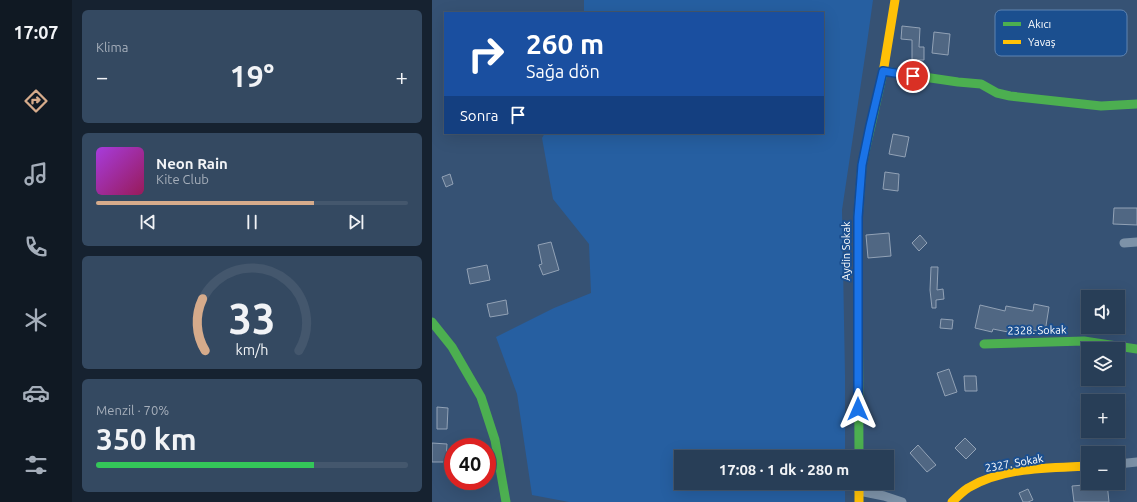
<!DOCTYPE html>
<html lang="tr">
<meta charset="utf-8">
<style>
:root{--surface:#283e57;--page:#344961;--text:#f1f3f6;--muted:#a5aeba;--line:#44576d;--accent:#d6ab8b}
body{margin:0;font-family:Ubuntu,sans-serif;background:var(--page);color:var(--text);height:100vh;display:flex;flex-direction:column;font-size:15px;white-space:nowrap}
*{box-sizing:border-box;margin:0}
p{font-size:13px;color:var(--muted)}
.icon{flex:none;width:22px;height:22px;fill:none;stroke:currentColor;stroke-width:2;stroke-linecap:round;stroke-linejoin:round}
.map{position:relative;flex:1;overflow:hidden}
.panel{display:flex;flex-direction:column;gap:10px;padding:10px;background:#162230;width:360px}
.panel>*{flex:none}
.banner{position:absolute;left:12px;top:12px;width:380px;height:122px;border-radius:0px;box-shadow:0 4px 16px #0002,0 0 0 1px var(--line);background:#1a4fa0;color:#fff;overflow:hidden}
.controls{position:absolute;left:649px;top:290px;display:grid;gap:8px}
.controls a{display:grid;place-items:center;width:44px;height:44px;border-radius:0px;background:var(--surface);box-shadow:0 4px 16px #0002,0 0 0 1px var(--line);font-size:20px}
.speed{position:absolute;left:12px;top:438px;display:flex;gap:8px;font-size:20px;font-weight:700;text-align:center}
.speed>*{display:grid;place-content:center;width:52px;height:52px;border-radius:50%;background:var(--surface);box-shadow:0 4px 16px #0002,0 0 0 1px var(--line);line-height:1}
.speed .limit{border:6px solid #d22;background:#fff;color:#111}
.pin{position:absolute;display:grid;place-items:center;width:34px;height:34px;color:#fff;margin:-17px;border:2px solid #fff;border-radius:50%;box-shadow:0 1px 4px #0007}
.me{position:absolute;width:44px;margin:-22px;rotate:0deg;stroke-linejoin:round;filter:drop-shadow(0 0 3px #0008)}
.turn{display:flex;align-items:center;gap:14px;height:84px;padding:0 16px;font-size:18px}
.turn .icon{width:52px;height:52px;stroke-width:2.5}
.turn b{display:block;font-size:28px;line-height:34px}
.then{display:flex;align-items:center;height:38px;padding:0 16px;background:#0003;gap:8px;font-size:15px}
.big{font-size:30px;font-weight:700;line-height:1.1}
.panel .card{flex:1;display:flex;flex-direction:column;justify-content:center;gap:6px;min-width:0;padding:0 14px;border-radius:6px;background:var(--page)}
.panel .dial{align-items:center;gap:0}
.dial svg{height:104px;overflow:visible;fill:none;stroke:var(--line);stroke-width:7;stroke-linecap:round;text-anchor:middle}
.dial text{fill:var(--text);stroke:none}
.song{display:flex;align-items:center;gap:12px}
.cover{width:48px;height:48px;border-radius:6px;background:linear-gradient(135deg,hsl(280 70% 55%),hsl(330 70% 35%))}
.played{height:4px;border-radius:2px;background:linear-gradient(90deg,var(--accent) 70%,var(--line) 70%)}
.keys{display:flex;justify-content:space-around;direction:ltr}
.heat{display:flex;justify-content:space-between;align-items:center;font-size:22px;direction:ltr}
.charge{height:6px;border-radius:3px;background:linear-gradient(90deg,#34c759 70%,var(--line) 0)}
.trip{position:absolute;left:242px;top:450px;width:220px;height:40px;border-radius:0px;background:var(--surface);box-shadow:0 4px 16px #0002,0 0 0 1px var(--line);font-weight:700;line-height:40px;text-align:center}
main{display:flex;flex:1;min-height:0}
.menu{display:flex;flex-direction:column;width:72px;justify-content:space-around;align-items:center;background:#101923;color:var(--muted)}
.menu .icon{width:28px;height:28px}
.menu .selected{color:var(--accent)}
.menu b{font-size:18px;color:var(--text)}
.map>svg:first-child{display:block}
.green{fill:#265fa1}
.building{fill:#506783;stroke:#92a2b6}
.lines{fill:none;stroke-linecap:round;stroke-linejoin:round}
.street{stroke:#7d92a8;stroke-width:9}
.fast{stroke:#4caf50;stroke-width:9}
.slow{stroke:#ffc107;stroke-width:9}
.route-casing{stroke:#114b97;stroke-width:10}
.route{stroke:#1a73e8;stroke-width:7}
.labels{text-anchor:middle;stroke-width:4;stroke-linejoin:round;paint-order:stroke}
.street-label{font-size:11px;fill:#fff;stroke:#1b4f8f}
.key{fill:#1b4f8f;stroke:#5f84b1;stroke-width:1}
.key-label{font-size:11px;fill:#fff}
</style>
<main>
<nav class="menu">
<b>17:07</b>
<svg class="icon selected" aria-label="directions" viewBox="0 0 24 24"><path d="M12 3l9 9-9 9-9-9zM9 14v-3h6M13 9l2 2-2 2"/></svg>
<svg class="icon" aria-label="music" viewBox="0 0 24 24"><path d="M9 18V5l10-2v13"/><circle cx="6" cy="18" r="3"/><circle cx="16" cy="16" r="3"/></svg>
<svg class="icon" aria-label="phone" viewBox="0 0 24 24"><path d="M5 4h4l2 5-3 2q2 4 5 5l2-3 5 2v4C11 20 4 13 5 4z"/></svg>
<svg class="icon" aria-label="climate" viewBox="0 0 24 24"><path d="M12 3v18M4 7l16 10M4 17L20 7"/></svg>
<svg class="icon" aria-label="car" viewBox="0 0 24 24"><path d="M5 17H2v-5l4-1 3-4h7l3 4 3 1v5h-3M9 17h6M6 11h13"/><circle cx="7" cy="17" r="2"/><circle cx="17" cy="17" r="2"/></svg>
<svg class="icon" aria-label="filters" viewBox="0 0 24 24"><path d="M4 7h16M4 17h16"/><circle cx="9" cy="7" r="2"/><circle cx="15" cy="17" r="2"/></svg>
</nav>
<section class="panel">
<div class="card"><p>Klima</p>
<div class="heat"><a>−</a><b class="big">19°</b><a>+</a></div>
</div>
<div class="card">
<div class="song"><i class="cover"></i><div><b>Neon Rain</b><p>Kite Club</p></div></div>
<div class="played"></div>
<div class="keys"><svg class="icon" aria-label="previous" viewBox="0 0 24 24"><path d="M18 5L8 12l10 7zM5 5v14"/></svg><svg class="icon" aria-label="pause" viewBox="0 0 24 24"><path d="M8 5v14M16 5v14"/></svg><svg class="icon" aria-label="next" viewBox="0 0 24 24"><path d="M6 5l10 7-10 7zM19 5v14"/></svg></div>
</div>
<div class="card dial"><svg viewBox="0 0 100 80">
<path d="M14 69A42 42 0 1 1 86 69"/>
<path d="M14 69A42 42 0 0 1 12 29" stroke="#d6ab8b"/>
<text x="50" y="56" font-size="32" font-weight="700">33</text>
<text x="50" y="72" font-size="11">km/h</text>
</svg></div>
<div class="card"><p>Menzil · 70%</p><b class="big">350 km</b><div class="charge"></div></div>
</section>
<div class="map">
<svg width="705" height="502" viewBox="0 0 705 502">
<rect width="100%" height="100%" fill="#365274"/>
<!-- green -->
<path class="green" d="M152 0H441L435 43 410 210 413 375V457H249V483H413V502H137L100 495 85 394 64 337 122 308 159 293 157 244 121 199 110 138 113 133H391V13H152Z"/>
<!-- building -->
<g class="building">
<path d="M470 26 488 28 487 47H492V60H486L485 66H480V40L469 39Z"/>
<path d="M502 32 518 34 516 55 500 53Z"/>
<path d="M461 134 477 137 473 157 457 154Z"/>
<path d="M453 172 467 174 466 191 451 189Z"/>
<path d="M18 174 21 184 14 187 10 177Z"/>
<path d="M682 208H705V225L681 224Z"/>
<path d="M457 233 459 256 436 258 434 235Z"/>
<path d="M488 235 495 243 487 251 480 243Z"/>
<path d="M119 242 127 270 111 275 107 265 110 264 106 245Z"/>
<path d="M55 265 58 280 38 284 35 269Z"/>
<path d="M499 267H506L505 290 511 289 512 299 504 300V308H500L498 290Z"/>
<path d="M74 300 76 314 58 317 55 304Z"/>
<path d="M602 304 617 307 613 332 587 328 586 334 561 329 560 332 543 328 548 305 573 311 574 306 601 311Z"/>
<path d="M509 319 521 320 520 329 508 328Z"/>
<path d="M517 369 525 392 513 396 505 373Z"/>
<path d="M532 376H544L545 391H533Z"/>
<path d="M5 407 16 408 15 429H5Z"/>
<path d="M533 438 544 449 534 459 523 448Z"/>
<path d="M0 443 15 444 14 462H0Z"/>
<path d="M486 445 504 465 495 472 478 453Z"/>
<path d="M675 483 677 502H642L640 486Z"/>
<path d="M596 489 601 500 596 502H591L587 493Z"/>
</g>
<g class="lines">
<!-- street -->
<g class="street">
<path d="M692 243 705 242"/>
<path d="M686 464 705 462"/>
<path d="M427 491 452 496 470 502"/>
</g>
<!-- fast -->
<g class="fast">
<path d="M451 71 526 82 549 84 565 93 578 96 669 106 705 104"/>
<path d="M0 322 20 347 49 397 63 440 74 502"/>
<path d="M552 344 652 341 705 349"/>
<path d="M427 457 426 217 430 165 451 73"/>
</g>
<!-- slow -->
<g class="slow">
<path d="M451 73 463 0"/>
<path d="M427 483V502"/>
<path d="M520 502C525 497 530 492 536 488 571 467 616 468 656 466"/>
</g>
</g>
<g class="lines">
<!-- route casing -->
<g class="route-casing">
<path id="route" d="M426 409V217L430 165 438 126 451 71 481 76"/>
</g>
<!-- route -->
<use href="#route" class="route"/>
</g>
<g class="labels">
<!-- street labels -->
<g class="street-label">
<text transform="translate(414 251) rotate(-90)" y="4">Aydin Sokak</text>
<text transform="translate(605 330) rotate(-1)" y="4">2328. Sokak</text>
<text transform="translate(582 463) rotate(-10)" y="4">2327. Sokak</text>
</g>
</g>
<!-- legend -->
<rect x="563" y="10" width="132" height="46" rx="6" class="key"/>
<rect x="571" y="22" width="18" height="4" fill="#4caf50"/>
<rect x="571" y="40" width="18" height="4" fill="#ffc107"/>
<g class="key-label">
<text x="596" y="28">Akıcı</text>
<text x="596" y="46">Yavaş</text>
</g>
</svg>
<div class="controls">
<a><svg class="icon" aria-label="sound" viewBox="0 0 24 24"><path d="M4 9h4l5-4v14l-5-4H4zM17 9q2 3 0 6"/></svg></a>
<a><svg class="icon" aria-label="layers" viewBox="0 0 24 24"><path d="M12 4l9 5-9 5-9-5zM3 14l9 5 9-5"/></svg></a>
<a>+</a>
<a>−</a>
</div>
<div class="speed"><div class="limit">40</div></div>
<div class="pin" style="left:481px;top:76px;background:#d93025"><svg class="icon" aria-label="arrive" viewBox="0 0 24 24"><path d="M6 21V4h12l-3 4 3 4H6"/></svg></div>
<svg class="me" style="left:426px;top:409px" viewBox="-20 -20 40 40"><path d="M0-17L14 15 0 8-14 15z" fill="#1a73e8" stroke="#fff" stroke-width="4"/></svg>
<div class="trip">17:08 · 1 dk · 280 m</div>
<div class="banner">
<div class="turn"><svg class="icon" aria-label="right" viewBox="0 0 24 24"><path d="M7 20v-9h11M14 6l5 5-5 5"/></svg><div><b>260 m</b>Sağa dön</div></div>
<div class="then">Sonra<svg class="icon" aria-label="arrive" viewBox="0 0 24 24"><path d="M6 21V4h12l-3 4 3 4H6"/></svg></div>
</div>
</div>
</main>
